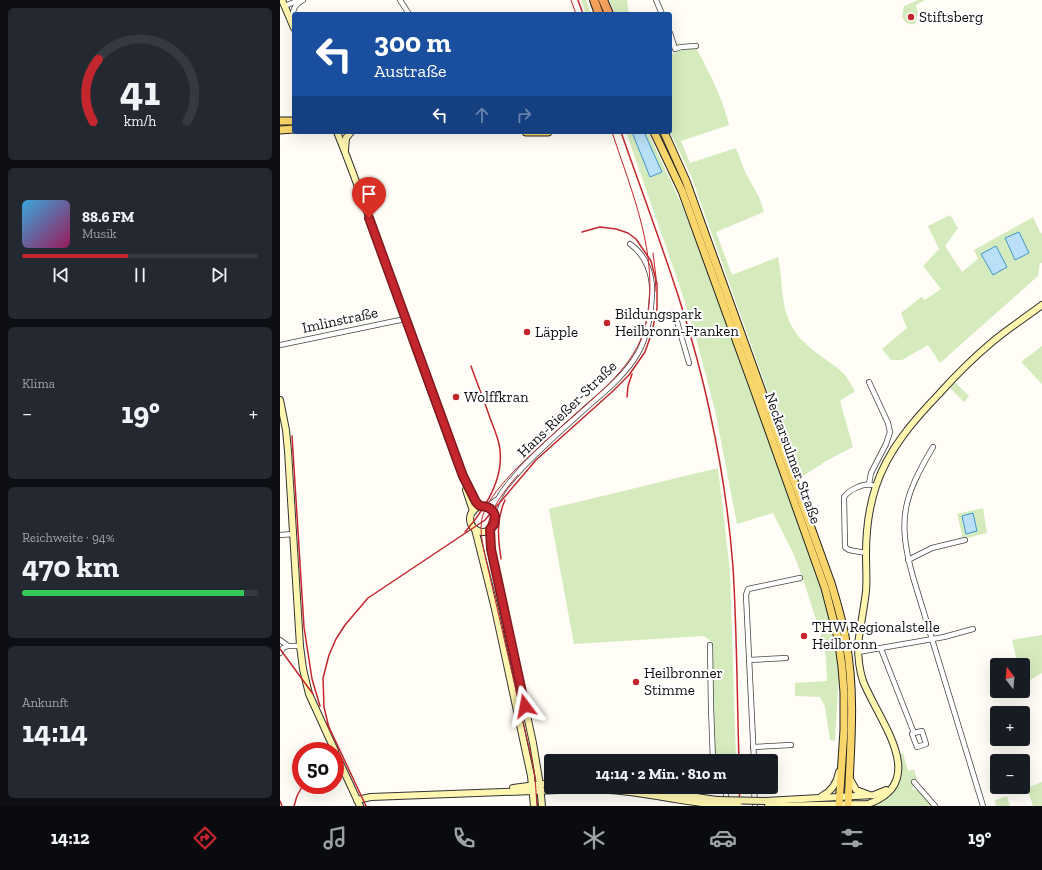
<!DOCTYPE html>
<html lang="de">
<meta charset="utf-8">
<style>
:root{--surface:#171b24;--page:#242831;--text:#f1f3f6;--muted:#9ea1a6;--line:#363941;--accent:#c4262e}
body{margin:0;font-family:"Zilla Slab",serif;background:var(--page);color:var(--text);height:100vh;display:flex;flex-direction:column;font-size:15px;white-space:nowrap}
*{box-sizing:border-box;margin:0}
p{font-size:13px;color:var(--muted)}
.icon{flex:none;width:22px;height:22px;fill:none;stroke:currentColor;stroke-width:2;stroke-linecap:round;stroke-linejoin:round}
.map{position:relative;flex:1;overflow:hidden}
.side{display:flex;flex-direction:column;gap:8px;padding:8px;background:#0d0f14;width:280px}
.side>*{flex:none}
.top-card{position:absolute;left:12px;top:12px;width:380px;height:122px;border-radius:4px;box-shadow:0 4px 16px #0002;background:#1a4fa0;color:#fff;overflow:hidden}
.needle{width:26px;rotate:344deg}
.fabs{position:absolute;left:710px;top:658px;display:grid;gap:8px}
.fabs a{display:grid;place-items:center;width:40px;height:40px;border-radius:4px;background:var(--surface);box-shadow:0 4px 16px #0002;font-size:20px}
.speed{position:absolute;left:12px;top:742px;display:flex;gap:8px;font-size:20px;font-weight:700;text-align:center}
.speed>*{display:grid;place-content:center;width:52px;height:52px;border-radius:50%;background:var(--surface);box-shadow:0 4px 16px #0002;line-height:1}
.speed .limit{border:6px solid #d22;background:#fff;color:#111}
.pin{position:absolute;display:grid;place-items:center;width:34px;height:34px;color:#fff;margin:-41px -17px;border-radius:50% 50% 50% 0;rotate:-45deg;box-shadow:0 0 4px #0007}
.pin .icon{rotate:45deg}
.me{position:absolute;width:44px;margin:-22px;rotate:347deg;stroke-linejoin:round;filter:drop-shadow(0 0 3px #0008)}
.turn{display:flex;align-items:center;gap:14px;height:84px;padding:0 16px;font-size:18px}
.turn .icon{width:52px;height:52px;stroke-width:2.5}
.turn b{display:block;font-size:28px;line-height:34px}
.lanes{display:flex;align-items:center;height:38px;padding:0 16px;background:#0003;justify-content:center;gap:20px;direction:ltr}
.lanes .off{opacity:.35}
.big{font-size:30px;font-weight:700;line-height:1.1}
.side .tile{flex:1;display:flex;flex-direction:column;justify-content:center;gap:6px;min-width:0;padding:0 14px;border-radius:6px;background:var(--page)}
.side .dial{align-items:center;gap:0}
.dial svg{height:104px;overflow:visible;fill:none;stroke:var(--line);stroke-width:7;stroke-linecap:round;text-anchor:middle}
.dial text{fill:var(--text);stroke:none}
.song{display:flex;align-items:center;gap:12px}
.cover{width:48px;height:48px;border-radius:6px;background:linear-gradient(135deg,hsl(200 70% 55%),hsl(330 70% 35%))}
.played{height:4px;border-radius:2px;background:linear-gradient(90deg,var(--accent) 45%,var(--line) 45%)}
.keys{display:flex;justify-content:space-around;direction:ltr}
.heat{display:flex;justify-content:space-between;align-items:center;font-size:22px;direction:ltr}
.charge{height:6px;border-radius:3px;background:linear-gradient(90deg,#34c759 94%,var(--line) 0)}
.trip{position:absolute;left:264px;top:754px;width:234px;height:40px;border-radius:4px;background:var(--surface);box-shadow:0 4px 16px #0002;font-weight:700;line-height:40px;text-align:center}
.tabs{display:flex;height:64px;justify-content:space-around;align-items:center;background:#090b0e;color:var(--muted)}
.tabs .icon{width:28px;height:28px}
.tabs .current{color:var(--accent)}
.tabs b{font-size:18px;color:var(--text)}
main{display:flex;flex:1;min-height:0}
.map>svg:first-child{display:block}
.green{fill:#d5ebbd}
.water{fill:#b9e0f7;stroke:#3f96cf}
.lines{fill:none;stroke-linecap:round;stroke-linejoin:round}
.street-casing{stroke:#444;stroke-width:6}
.secondary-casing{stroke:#333;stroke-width:8}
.primary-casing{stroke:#222;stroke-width:9}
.highway-casing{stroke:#222;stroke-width:10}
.street{stroke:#fff;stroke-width:4.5}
.secondary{stroke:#fff6b0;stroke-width:6}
.primary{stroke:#f9d66b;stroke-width:7}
.highway{stroke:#f5a25d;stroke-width:8}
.tram{stroke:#c4262e;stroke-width:1}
.rail{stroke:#c4262e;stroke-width:1.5}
.secondary-bridge-casing{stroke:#333;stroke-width:8;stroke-linecap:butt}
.secondary-bridge{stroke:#fff6b0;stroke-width:6}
.route-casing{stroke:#7f191e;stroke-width:10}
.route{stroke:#c4262e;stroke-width:7}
.poi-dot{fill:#c4262e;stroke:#fff;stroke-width:1.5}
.labels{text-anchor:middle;stroke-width:4;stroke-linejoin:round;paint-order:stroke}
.poi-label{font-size:15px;fill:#111;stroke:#fff;text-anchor:start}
.street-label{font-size:15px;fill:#111;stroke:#fff}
</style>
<main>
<section class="side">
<div class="tile dial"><svg viewBox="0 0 100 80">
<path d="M14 69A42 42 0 1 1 86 69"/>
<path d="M14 69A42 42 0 0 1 18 21" stroke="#c4262e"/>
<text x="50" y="56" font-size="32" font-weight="700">41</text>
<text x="50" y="72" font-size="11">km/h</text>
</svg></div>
<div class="tile">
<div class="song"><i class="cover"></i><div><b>88.6 FM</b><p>Musik</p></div></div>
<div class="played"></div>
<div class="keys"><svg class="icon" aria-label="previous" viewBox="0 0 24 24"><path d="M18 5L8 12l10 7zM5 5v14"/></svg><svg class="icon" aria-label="pause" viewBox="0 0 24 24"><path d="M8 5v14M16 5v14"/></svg><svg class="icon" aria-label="next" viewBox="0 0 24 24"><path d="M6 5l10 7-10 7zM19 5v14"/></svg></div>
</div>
<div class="tile"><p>Klima</p>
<div class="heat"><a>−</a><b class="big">19°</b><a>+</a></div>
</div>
<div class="tile"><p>Reichweite · 94%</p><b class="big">470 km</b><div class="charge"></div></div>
<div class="tile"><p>Ankunft</p><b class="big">14:14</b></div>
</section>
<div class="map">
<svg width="762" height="806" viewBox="0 0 762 806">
<rect width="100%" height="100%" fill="#fffdf5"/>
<!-- green -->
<g class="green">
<path d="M301 0H306L311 14H306Z"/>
<path d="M329 0H347L349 14H335Z"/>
<path d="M638 0H645L636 5 638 14C636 18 637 21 634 24 628 25 624 22 622 16L624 6Z"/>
<path d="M397 43 407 45 414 44C428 70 442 96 449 125L401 141 410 163 456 148 466 174 479 197 484 212 436 232 452 275 498 257C503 279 500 302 510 323 520 346 546 357 563 373 568 378 571 385 575 391L560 401 573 447 546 461 522 477 515 455 508 436 505 437 503 435 412 178 390 132V55L396 52 394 45Z"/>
<path d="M346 132H368L403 208 442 311 544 596 550 616 559 674 555 741 550 740 545 707 540 697 515 696V683L547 681 546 658 541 635 524 582 514 555 493 513 457 524 435 410 416 338 399 284Z"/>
<path d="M415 195 550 571 560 602Z"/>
<path d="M670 215 678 228 665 246 682 272 698 259 694 250 753 217 761 234 762 232V263H760L758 276 660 363 648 345 622 360H611L602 349 627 328 621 313 641 297 645 300 661 289 643 266 659 249 648 226Z"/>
<path d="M762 346V384L741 362Z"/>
<path d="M675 382 689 396 684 402 669 387Z"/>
<path d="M438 468 450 571 456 761H435L431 649 433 643 424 636 294 644 269 509Z"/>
<path d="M703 508 707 533 683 539 677 514Z"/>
<path d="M762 635V673L743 684V665H738L732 640Z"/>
<path d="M623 753 628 771 634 769 637 779 632 789 639 791 652 806H589C614 798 623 779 619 754Z"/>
<path d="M762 782V806H753L747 788Z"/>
<path d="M727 796 730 806H716L715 800Z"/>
</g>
<!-- water -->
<g class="water">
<path d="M352 132H364L382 172 370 177Z"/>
<path d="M739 232 749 253 735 260 725 238Z"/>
<path d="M716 246 727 267 713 275 701 254Z"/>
<path d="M693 513 697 531 686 534 682 516Z"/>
</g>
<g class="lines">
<!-- street casing -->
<g class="street-casing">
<g id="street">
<path d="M120 0 129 14"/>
<path d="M376 0 382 14"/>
<path d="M5 6 19 0"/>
<path d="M14 22C11 11 14 5 23 0"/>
<path d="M390 33 395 49 401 47 416 46"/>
<path d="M392 313 396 318 409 363"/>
<path d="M0 345 125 319"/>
<path d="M653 447C623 498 617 519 633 577L703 806"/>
<path d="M589 484 591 473 606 444 610 432 608 423 589 382"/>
<path d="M206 507 219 498"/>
<path d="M214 514C216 495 230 482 242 468 263 446 286 426 308 406 327 390 346 374 358 353 368 335 371 315 372 294 373 275 366 255 350 244"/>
<path d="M0 535 13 534"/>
<path d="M586 553 569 550 565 547 564 497C569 490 583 483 592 485"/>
<path d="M628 560 652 548 685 540"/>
<path d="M0 640 8 646H20"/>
<path d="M430 645 431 708 433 761"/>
<path d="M601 649 634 733 632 734 637 747 646 744 642 731 634 733"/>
<path d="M578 652 664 637 693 629"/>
<path d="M0 653 3 648 8 646"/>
<path d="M469 660 506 658"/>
<path d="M473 747 511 745"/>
<path d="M474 761 466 595 468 589 520 578"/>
<path d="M634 782 655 806"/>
<path d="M443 787 446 794V802"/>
<path d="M474 787 475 806"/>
</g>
</g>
<!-- secondary casing -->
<g class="secondary-casing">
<g id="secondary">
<path d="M2 0 14 28"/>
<path d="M57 132C94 224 124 319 159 412 169 437 183 488 200 506"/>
<path d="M65 150 66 138 71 132"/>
<path d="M0 400 6 430 8 451 20 646 23 669 29 694 55 751"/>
<path d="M186 490 193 511"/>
<circle cx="203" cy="519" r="13"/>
<path d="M195 529 215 609 251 776 254 806"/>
<path d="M210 529 211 549 253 743 260 785 262 806"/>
<path d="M55 752 80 806"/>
<path d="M570 779 576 790 587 794"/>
<path d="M347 787 437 800"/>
<path d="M233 788 271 783"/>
<path d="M542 796C552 791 557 783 559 772"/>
<path d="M77 800 91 797 305 789C349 789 393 800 437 805"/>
<path d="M485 801 594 795 606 790"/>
<path d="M488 806 588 804C652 782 597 718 583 681 579 669 578 657 578 645 580 627 584 609 586 591 587 579 586 567 586 554 586 532 589 507 596 486 608 450 633 421 659 394 675 376 692 359 711 343 727 329 745 318 762 305"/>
</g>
</g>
<!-- primary casing -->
<g class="primary-casing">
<g id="primary">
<path d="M0 121H14"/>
<path d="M0 130 14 129"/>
<path d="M246 132H268"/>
<path d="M374 132 402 191 474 389 545 588 558 638 562 667 564 693V730L559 806"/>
<path d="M384 132 406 181 551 583C557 603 563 622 566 642 576 696 570 752 568 806"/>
</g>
</g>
<!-- highway casing -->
<g class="highway-casing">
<g id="highway">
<path d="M314 0 319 14"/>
<path d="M323 0 329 14"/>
</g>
</g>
<!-- street -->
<use href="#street" class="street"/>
<!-- secondary -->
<use href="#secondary" class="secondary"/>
<!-- primary -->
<use href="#primary" class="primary"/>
<!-- highway -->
<use href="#highway" class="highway"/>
<!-- tram -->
<g class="tram">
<path d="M291 0 296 14"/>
<path d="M373 253 376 277 375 291"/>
<path d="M207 543C203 518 222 493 238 475"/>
<path d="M257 806 255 777 251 756 204 551C202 539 199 527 203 515 208 499 223 483 234 471 254 451 275 432 296 414 326 387 359 361 367 319 379 254 352 193 332 132"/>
</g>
<!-- rail -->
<g class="rail">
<path d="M298 0 303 14"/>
<path d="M341 132C373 224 410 317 430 413 441 463 449 515 453 567 457 631 457 696 459 761"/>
<path d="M347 397 348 386 352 374"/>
<path d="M12 436 24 627 32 679 40 706"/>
<path d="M185 532C205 509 226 476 219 444 217 435 213 426 210 418 204 400 197 383 191 366"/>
<path d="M221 559C218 539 216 520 225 500"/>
<path d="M0 649 33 694"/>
<path d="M47 723 86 806"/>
<path d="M49 728 44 707 43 678 49 655 56 639 65 625 88 598 205 520 256 460 333 391 349 375 365 352 372 332 377 308V284L371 261 356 239 348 233 336 229 320 227 302 232"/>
<path d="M459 787 460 806"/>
<path d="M0 801 2 806"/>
<path d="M14 806 17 796 23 785"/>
</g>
<!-- secondary-bridge casing -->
<g class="secondary-bridge-casing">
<g id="secondary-bridge">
<path d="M437 800 485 801"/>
<path d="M437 805 459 806"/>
</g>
</g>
<!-- secondary-bridge -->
<use href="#secondary-bridge" class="secondary-bridge"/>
</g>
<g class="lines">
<!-- route casing -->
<g class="route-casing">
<path id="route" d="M89 218 183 476 196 502 200 506C208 506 213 509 215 516L214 524 210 529 211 549 245 706"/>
</g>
<!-- route -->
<use href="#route" class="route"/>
</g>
<!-- markers -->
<g class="poi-dot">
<circle cx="631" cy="17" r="4"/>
<circle cx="327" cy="323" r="4"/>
<circle cx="247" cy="332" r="4"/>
<circle cx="176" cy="397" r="4"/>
<circle cx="524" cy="636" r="4"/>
<circle cx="356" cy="682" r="4"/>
</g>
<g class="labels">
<!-- poi labels -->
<g class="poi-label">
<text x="639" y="22">Stiftsberg</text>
<text x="335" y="319">Bildungspark<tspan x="335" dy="17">Heilbronn-Franken</tspan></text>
<text x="255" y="337">Läpple</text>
<text x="184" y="402">Wolffkran</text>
<text x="532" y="632">THW Regionalstelle<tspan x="532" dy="17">Heilbronn</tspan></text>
<text x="364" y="678">Heilbronner<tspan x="364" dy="17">Stimme</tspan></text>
</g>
<!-- street labels -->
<g class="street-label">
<text transform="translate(60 320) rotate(-12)" y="5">Imlinstraße</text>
<text transform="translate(287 409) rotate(-44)" y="5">Hans-Rießer-Straße</text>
<text transform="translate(513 458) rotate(70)" y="5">Neckarsulmer Straße</text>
</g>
</g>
</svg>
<div class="fabs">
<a><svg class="needle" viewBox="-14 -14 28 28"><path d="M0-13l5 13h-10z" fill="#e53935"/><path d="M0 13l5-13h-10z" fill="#9ea1a6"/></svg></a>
<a>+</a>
<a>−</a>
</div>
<div class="speed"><div class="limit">50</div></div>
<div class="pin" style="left:89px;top:218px;background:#d93025"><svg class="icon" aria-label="arrive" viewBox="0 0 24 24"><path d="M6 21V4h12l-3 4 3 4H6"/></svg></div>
<svg class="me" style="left:245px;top:706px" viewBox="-20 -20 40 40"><path d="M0-17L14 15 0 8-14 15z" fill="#c4262e" stroke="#fff" stroke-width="4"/></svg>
<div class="trip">14:14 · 2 Min. · 810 m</div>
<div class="top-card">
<div class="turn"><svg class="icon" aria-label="left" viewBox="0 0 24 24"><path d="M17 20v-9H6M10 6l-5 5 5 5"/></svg><div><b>300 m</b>Austraße</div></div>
<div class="lanes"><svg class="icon" aria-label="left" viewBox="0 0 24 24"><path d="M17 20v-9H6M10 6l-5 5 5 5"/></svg><svg class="icon off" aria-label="ahead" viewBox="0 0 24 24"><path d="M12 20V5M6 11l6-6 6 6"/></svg><svg class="icon off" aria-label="right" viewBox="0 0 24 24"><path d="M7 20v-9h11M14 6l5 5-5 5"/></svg></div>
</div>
</div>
</main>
<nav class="tabs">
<b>14:12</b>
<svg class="icon current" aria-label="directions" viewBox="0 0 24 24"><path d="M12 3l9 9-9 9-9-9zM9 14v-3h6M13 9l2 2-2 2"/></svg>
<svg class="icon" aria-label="music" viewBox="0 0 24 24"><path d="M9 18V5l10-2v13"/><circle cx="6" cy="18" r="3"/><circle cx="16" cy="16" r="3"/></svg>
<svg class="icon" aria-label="phone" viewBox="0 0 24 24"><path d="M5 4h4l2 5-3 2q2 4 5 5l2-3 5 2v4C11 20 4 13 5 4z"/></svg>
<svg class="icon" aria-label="climate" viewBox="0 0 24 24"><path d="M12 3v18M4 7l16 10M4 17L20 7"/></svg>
<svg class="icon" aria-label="car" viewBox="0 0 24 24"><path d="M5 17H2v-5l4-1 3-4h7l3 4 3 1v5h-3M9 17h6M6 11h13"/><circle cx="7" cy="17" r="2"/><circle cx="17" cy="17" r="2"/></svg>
<svg class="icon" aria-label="filters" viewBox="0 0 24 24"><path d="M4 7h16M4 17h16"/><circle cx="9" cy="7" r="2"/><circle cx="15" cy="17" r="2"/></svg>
<b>19°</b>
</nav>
